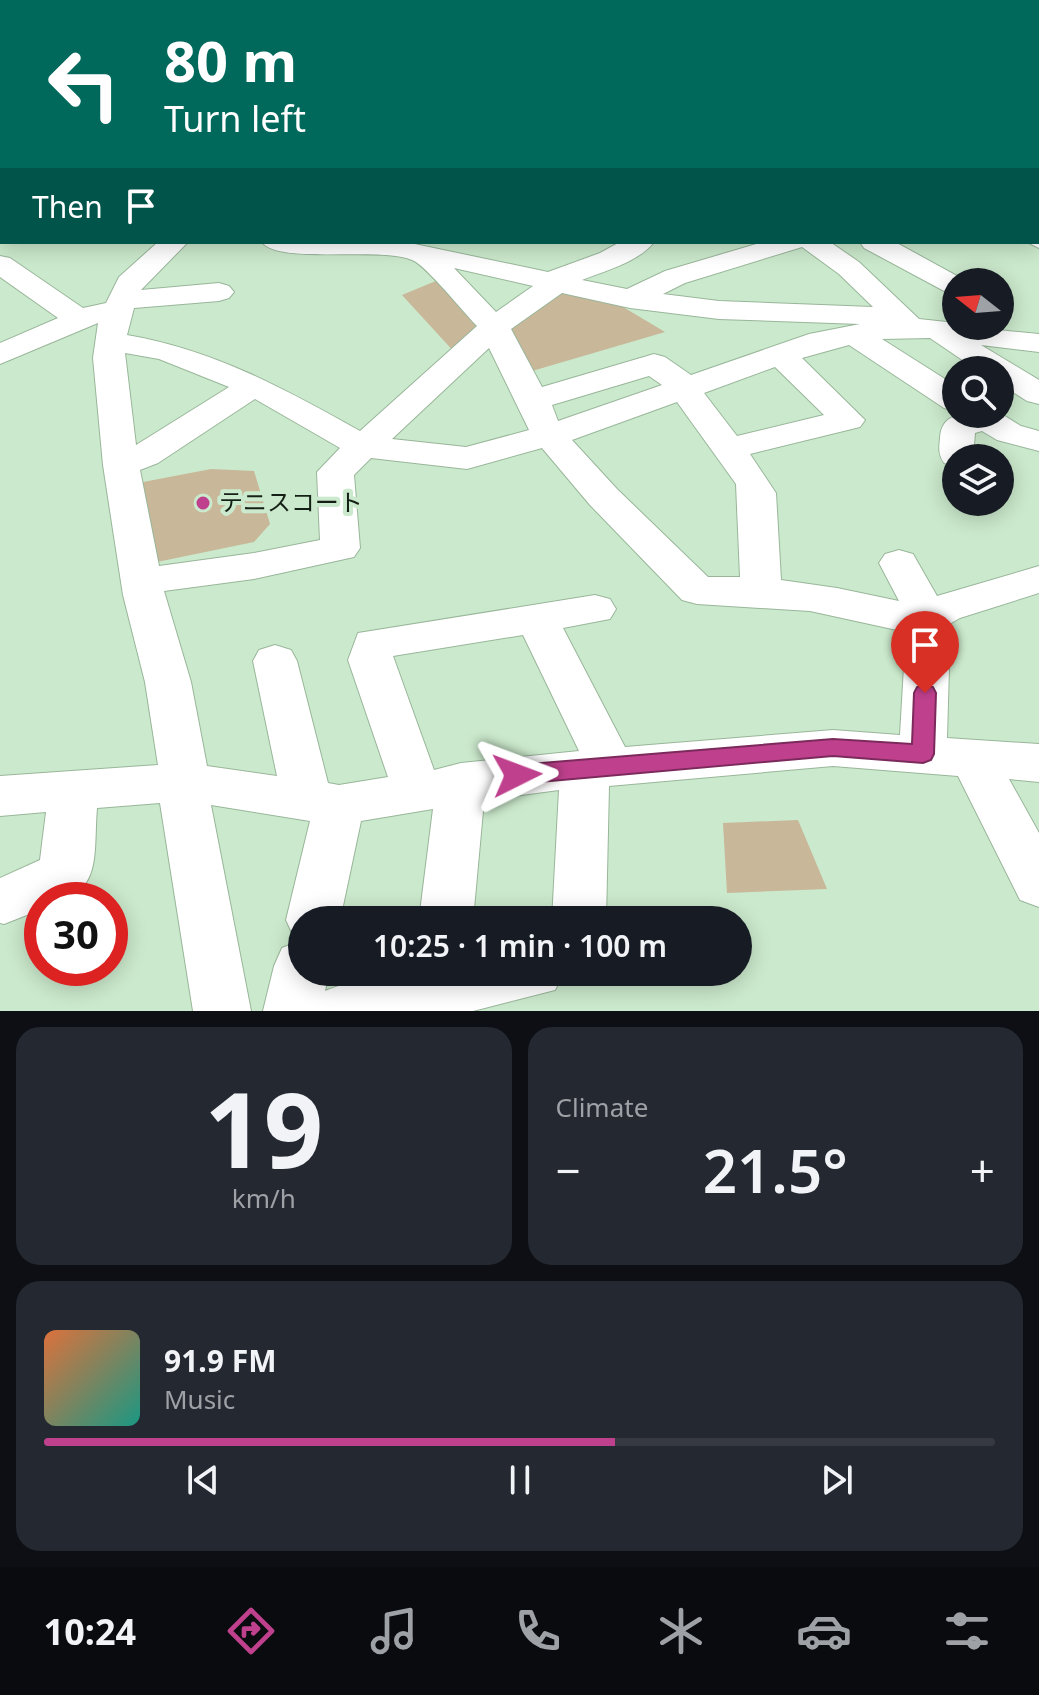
<!DOCTYPE html>
<meta charset="utf-8">
<style>
:root{--surface:#171b24;--page:#242831;--text:#f1f3f6;--muted:#9ea1a6;--line:#363941;--accent:#bf408d}
body{margin:0;font-family:"Noto Sans","Noto Sans JP",sans-serif;background:var(--page);color:var(--text);height:100vh;display:flex;flex-direction:column;font-size:30px;white-space:nowrap}
*{box-sizing:border-box;margin:0}
p{font-size:26px;color:var(--muted)}
.icon{flex:none;width:44px;height:44px;fill:none;stroke:currentColor;stroke-width:2;stroke-linecap:round;stroke-linejoin:round}
.map{position:relative;height:1011px;overflow:hidden}
.panel{display:flex;flex-direction:column;gap:16px;padding:16px;background:#0d0f14;flex:1}
.panel>*{flex:none}
.banner{position:absolute;left:0px;top:0px;width:1040px;height:244px;box-shadow:0 4px 20px #0003;background:#00695c;color:#fff;overflow:hidden}
.needle{width:52px;rotate:287deg}
.tools{position:absolute;left:942px;top:268px;display:grid;gap:16px}
.tools a{display:grid;place-items:center;width:72px;height:72px;border-radius:50%;background:var(--surface);box-shadow:0 4px 20px #0003;font-size:40px}
.speed{position:absolute;left:24px;top:882px;display:flex;gap:16px;font-size:40px;font-weight:700;text-align:center}
.speed>*{display:grid;place-content:center;width:104px;height:104px;border-radius:50%;background:var(--surface);box-shadow:0 4px 20px #0003;line-height:1}
.speed .limit{border:12px solid #d22;background:#fff;color:#111}
.pin{position:absolute;display:grid;place-items:center;width:68px;height:68px;color:#fff;margin:-82px -34px;border-radius:50% 50% 50% 0;rotate:-45deg;box-shadow:0 0 8px #0007}
.pin .icon{rotate:45deg}
.me{position:absolute;width:88px;margin:-44px;rotate:87deg;stroke-linejoin:round;filter:drop-shadow(0 0 6px #0008)}
.turn{display:flex;align-items:center;gap:28px;height:168px;padding:0 32px;font-size:36px}
.turn .icon{width:104px;height:104px;stroke-width:2.5}
.turn b{display:block;font-size:56px;line-height:68px}
.then{display:flex;align-items:center;height:76px;padding:0 32px;background:#0003;gap:16px;font-size:30px}
.big{font-size:60px;font-weight:600;line-height:1.1}
.panel .widget{flex:1;display:flex;flex-direction:column;justify-content:center;gap:12px;min-width:0;padding:0 28px;border-radius:24px;background:var(--page)}
.panel .dial{align-items:center;gap:0}
.dial b{font-size:104px;line-height:1}
.song{display:flex;align-items:center;gap:24px}
.cover{width:96px;height:96px;border-radius:12px;background:linear-gradient(135deg,hsl(20 70% 55%),hsl(170 70% 35%))}
.played{height:8px;border-radius:4px;background:linear-gradient(90deg,var(--accent) 60%,var(--line) 60%)}
.keys{display:flex;justify-content:space-around;direction:ltr}
.heat{display:flex;justify-content:space-between;align-items:center;font-size:44px;direction:ltr}
.panel .tiles{flex:1;display:grid;gap:16px;grid-template-columns:1fr 1fr}
.widget:last-child{grid-column:span 2}
.trip{position:absolute;left:288px;top:906px;width:464px;height:80px;border-radius:40px;background:var(--surface);box-shadow:0 4px 20px #0003;font-weight:600;line-height:80px;text-align:center}
.dock{display:flex;height:128px;justify-content:space-around;align-items:center;background:#090b0e;color:var(--muted)}
.dock .icon{width:56px;height:56px}
.dock .active{color:var(--accent)}
.dock b{font-size:36px;color:var(--text)}
.map>svg:first-child{display:block}
.green{fill:#c8b799}
.lines{fill:none;stroke-linecap:round;stroke-linejoin:round}
.minor-casing{stroke:#99b69a;stroke-width:2}
.minor{fill:#fff;fill-rule:evenodd}
.route{fill:#bf408d;stroke:#7c2a5c;stroke-width:2}
.poi-dot{fill:#bf408d;stroke:#cbe9cc;stroke-width:3}
.labels{text-anchor:middle;stroke-width:8;stroke-linejoin:round;paint-order:stroke}
.poi-label{font-size:24px;fill:#141f15;stroke:#cbe9cc;text-anchor:start}
</style>
<div class="map">
<svg width="1039" height="1011" viewBox="0 0 1039 1011">
<rect width="100%" height="100%" fill="#cbe9cc"/>
<!-- green -->
<g class="green">
<path d="M443 278 486 324 457 355 402 295Z"/>
<path d="M550 290 608 298 665 332 522 374 500 329Z"/>
<path d="M211 469 254 471 270 524 254 542 152 563 138 483Z"/>
<path d="M798 820 827 889 727 893 723 823Z"/>
</g>
<g class="lines">
<!-- minor casing -->
<g class="minor-casing">
<g id="minor">
<path d="M6 0H35L37 2H8Z"/>
<path d="M118 0H153L155 2H120Z"/>
<path d="M260 0H288L258 2Z"/>
<path d="M331 0H352L354 2H333Z"/>
<path d="M433 0H451L453 2H435Z"/>
<path d="M515 0H534L513 2Z"/>
<path d="M743 0H761L741 2Z"/>
<path d="M794 0H834L836 2H796Z"/>
<rect x="1038" y="15" width="1" height="10"/>
<path d="M0 50 2 51V63L0 62Z"/>
<rect x="1038" y="66" width="1" height="12"/>
<rect x="0" y="210" width="2" height="16"/>
<path d="M1038 231H1039V248L1027 242H1038Z"/>
<path d="M158 242H188L141 290 219 283 229 286 234 292 229 298 219 301 134 308 127 335C214 350 283 388 360 431L477 326C465 314 425 264 412 260 379 246 278 265 262 242H405L548 272 600 253 620 242H654C639 262 604 271 582 280L627 289 665 271 763 242H830L859 262 919 319 956 323V326L1039 334V352L981 345 1039 380V404L1027 401 1000 384V370H977L930 338 882 339 956 386V411L944 408 849 345 802 358 865 420 860 427 750 454 776 493 781 580 837 588 899 601 879 563 885 554 899 550 913 554 937 596 1039 566V593L960 618 946 626 950 632 947 738 1039 744V782L1009 779 1039 833V907L1020 900 958 776 833 766 609 786 606 920H552L559 790 484 800 473 920H419L433 809 361 821 340 920H302V940L294 937 286 920 310 821 211 805 251 1011H193L160 803 97 808C93 855 104 900 42 900V909L4 924 0 923V878L40 860 46 812 0 816V776L158 765 145 682 123 595 103 465 93 358 98 323 0 364V343L58 318 0 277V256L10 258 83 308 106 303 119 277ZM802 247 839 274 873 307 719 301 663 294 685 283ZM454 268 533 286 496 312ZM562 293 630 308 719 319 860 324 809 334 691 375 665 357 654 354 542 387 511 329ZM489 348 529 430 466 447 392 439ZM125 353 159 359 229 387 136 445ZM775 367 824 415 737 436 704 393ZM649 376 662 385 558 421 552 405ZM255 399 340 448 317 472 320 540 254 553 159 566 140 470 158 463ZM677 402 736 484 740 577H708L617 489 572 440ZM542 448 590 505 682 600 697 604 810 611 906 632 900 735 833 730 625 747 563 628 610 619 616 609 610 599 595 595 358 633 348 660 388 777 339 785 328 783 297 661 291 650 275 645 259 650 253 661 277 776 207 766 191 682 164 591 254 579 354 557 360 548 354 475 371 458 467 469ZM523 635 579 751 461 763 434 770 393 656Z"/>
<path d="M860 242H895L968 282H956V295L946 292 864 248Z"/>
<path d="M1000 413 1021 426 1039 431V451L997 440 982 431 975 433 973 458H956V466L944 463C938 454 939 448 940 438 942 404 978 418 1000 413Z"/>
<path d="M302 940V972H329L325 991C400 962 485 972 564 972L555 990 473 1011H263L274 966 282 948Z"/>
</g>
</g>
<!-- minor -->
<use href="#minor" class="minor"/>
</g>
<!-- route -->
<path class="route" d="M925 685 933 687 936 693 934 754 931 760 923 763 833 756 517 784 508 781 505 775 508 768 517 765 833 739 912 744 914 693 917 687Z"/>
<!-- markers -->
<circle class="poi-dot" cx="203" cy="503" r="8"/>
<g class="labels">
<!-- poi labels -->
<g class="poi-label">
<text x="219" y="511">テニスコート</text>
</g>
</g>
</svg>
<div class="tools">
<a><svg class="needle" viewBox="-14 -14 28 28"><path d="M0-13l5 13h-10z" fill="#e53935"/><path d="M0 13l5-13h-10z" fill="#9ea1a6"/></svg></a>
<a><svg class="icon" aria-label="search" viewBox="0 0 24 24"><circle cx="10" cy="10" r="6"/><path d="M15 15l6 6"/></svg></a>
<a><svg class="icon" aria-label="layers" viewBox="0 0 24 24"><path d="M12 4l9 5-9 5-9-5zM3 14l9 5 9-5"/></svg></a>
</div>
<div class="speed"><div class="limit">30</div></div>
<div class="pin" style="left:925px;top:693px;background:#d93025"><svg class="icon" aria-label="arrive" viewBox="0 0 24 24"><path d="M6 21V4h12l-3 4 3 4H6"/></svg></div>
<svg class="me" style="left:517px;top:775px" viewBox="-20 -20 40 40"><path d="M0-17L14 15 0 8-14 15z" fill="#bf408d" stroke="#fff" stroke-width="4"/></svg>
<div class="trip">10:25 · 1 min · 100 m</div>
<div class="banner">
<div class="turn"><svg class="icon" aria-label="left" viewBox="0 0 24 24"><path d="M17 20v-9H6M10 6l-5 5 5 5"/></svg><div><b>80 m</b>Turn left</div></div>
<div class="then">Then<svg class="icon" aria-label="arrive" viewBox="0 0 24 24"><path d="M6 21V4h12l-3 4 3 4H6"/></svg></div>
</div>
</div>
<section class="panel">
<div class="tiles">
<div class="widget dial"><b>19</b><p>km/h</p></div>
<div class="widget"><p>Climate</p>
<div class="heat"><a>−</a><b class="big">21.5°</b><a>+</a></div>
</div>
<div class="widget">
<div class="song"><i class="cover"></i><div><b>91.9 FM</b><p>Music</p></div></div>
<div class="played"></div>
<div class="keys"><svg class="icon" aria-label="previous" viewBox="0 0 24 24"><path d="M18 5L8 12l10 7zM5 5v14"/></svg><svg class="icon" aria-label="pause" viewBox="0 0 24 24"><path d="M8 5v14M16 5v14"/></svg><svg class="icon" aria-label="next" viewBox="0 0 24 24"><path d="M6 5l10 7-10 7zM19 5v14"/></svg></div>
</div>
</div>
</section>
<nav class="dock">
<b>10:24</b>
<svg class="icon active" aria-label="directions" viewBox="0 0 24 24"><path d="M12 3l9 9-9 9-9-9zM9 14v-3h6M13 9l2 2-2 2"/></svg>
<svg class="icon" aria-label="music" viewBox="0 0 24 24"><path d="M9 18V5l10-2v13"/><circle cx="6" cy="18" r="3"/><circle cx="16" cy="16" r="3"/></svg>
<svg class="icon" aria-label="phone" viewBox="0 0 24 24"><path d="M5 4h4l2 5-3 2q2 4 5 5l2-3 5 2v4C11 20 4 13 5 4z"/></svg>
<svg class="icon" aria-label="climate" viewBox="0 0 24 24"><path d="M12 3v18M4 7l16 10M4 17L20 7"/></svg>
<svg class="icon" aria-label="car" viewBox="0 0 24 24"><path d="M5 17H2v-5l4-1 3-4h7l3 4 3 1v5h-3M9 17h6M6 11h13"/><circle cx="7" cy="17" r="2"/><circle cx="17" cy="17" r="2"/></svg>
<svg class="icon" aria-label="filters" viewBox="0 0 24 24"><path d="M4 7h16M4 17h16"/><circle cx="9" cy="7" r="2"/><circle cx="15" cy="17" r="2"/></svg>
</nav>
